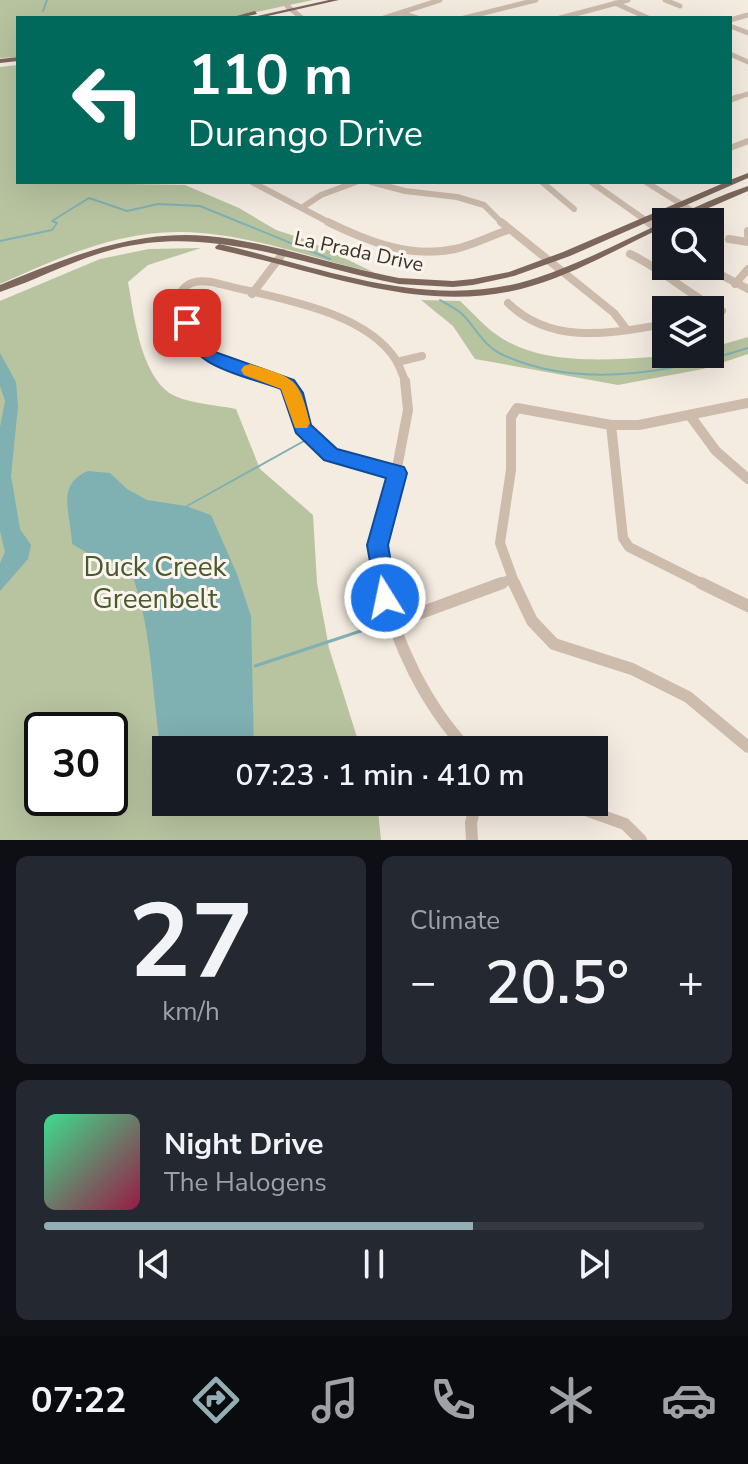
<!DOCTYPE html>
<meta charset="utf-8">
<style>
:root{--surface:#171b24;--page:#242831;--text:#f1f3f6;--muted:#9ea1a6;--line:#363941;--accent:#92aeb2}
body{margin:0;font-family:"Nunito Sans",sans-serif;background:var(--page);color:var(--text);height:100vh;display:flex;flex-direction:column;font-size:30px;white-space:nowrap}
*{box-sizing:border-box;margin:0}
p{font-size:26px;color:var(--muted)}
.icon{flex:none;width:44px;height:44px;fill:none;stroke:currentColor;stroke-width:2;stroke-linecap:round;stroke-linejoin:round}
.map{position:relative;height:840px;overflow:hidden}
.side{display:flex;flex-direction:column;gap:16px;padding:16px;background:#0d0f14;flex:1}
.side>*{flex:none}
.banner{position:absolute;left:16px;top:16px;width:716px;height:168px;border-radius:0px;box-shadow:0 8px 32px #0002;background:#00695c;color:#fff;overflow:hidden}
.buttons{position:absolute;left:652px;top:208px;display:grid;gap:16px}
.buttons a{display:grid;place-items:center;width:72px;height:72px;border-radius:0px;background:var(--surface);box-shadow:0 8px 32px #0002;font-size:40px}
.speed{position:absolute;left:24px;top:712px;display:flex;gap:16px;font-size:40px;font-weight:700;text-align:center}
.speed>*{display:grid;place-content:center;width:104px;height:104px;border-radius:50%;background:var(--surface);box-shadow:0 8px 32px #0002;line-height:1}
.speed .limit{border:4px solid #111;border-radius:12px;background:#fff;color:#111}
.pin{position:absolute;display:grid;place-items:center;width:68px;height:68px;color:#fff;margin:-34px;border-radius:16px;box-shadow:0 4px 12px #0006}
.me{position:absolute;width:88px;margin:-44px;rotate:350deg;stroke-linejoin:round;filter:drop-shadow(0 0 6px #0008)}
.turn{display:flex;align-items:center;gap:28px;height:168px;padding:0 40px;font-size:36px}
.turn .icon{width:104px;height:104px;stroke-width:2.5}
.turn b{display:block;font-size:56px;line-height:68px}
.big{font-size:60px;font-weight:600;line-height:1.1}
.side .tile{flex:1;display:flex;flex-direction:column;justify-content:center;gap:12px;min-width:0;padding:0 28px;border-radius:12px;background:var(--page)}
.side .dial{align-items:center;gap:0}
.dial b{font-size:104px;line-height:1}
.song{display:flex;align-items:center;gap:24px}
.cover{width:96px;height:96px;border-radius:12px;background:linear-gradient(135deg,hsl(150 70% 55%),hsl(340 70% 35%))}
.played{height:8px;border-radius:4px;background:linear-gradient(90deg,var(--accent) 65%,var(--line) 65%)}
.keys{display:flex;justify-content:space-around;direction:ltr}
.heat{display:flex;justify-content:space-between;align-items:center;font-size:44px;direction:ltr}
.side .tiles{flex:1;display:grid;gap:16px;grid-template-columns:1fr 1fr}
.tile:last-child{grid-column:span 2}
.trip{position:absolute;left:152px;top:736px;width:456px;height:80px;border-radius:0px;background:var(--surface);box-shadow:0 8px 32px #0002;font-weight:600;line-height:80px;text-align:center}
.tabs{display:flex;height:128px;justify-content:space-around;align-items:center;background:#090b0e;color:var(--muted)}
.tabs .icon{width:56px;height:56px}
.tabs .selected{color:var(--accent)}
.tabs b{font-size:36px;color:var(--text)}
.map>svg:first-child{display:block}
.green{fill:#b8c4a0;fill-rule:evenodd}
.water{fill:#7fb0b2}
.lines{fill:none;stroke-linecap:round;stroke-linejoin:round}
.stream-far1{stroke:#7fb0b2;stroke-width:2}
.stream{stroke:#7fb0b2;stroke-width:3}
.minor-far4{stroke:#cdbbac;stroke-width:5}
.minor-far3{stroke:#cdbbac;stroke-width:6}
.minor-far2{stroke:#cdbbac;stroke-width:8}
.minor-far1{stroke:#cdbbac;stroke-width:10}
.minor{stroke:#cdbbac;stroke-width:12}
.major{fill:#7d675c;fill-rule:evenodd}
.route{fill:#1a73e8;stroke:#114b97;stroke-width:2}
.slow{fill:#f59e0b}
.labels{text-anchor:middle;stroke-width:6;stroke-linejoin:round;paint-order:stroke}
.far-street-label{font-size:20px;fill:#3b302b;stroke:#fbf5ee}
.near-park-label{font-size:28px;fill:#4a5a2e;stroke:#fbf5ee}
</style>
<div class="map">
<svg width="748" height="840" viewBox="0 0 748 840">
<rect width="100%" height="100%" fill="#f4ebe1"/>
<!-- green -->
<g class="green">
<path d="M0 0H313L228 18H18V57L0 58Z"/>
<path d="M18 65V182L185 185 239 208 276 230 307 240 375 273C312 258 247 233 182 232 117 231 58 258 0 284V67Z"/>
<path d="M201 248 148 265 128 282C134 315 141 380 175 396 192 404 217 405 236 409L260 469 313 515 317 583 329 648 361 750H166V802H377L381 840H0V301L100 259 149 249ZM42 730H110V798H42Z"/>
<path d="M421 300 460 301C472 312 484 326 497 335 553 375 645 354 710 354V348L748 337V354L703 369 618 385 475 359 453 326Z"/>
</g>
<!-- water -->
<g class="water">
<path d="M0 353 16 382 18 406 11 476 20 529 31 545 28 559 0 591V563L5 552 0 531V427L5 401 0 386Z"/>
<path d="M88 471 110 473 127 489 147 500 186 506 211 515 237 574 251 616 254 750 166 751 160 744C151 685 152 623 129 567L98 559 72 544C71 513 55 485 88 471Z"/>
</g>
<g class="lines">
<!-- stream-far1 -->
<g class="stream-far1">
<path d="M43 11 47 0"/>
<path d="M0 241 52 230 57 223 52 221 89 198 127 211 158 204 200 206 330 259"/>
<path d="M440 300C447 304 455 308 461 313 475 326 482 344 499 353 576 391 671 373 748 348"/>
<path d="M187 506 304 441"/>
</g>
<!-- stream -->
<path class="stream" d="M255 666 388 622"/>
<!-- minor-far4 -->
<g class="minor-far4">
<path d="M665 0 680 6"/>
<path d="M615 3 648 18"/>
<path d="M287 6 302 18"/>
<path d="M401 13 417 18"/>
<path d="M384 18 440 0"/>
<path d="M464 18 536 0"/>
<path d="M560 18 628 0"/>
<path d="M730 20 748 15"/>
<path d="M730 26 748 33"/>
<path d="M730 54 748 62"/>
<path d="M732 99 748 94"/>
</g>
<!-- minor-far3 -->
<g class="minor-far3">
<path d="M730 100 738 97"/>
<path d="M730 148 748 141"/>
<path d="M252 182 332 224"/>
<path d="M371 182 405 191 457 197 484 205 503 224"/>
<path d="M542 182 574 209"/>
<path d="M591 182 651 224"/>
<path d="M646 182 694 212"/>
<path d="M303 207 321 195 356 182"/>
</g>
<!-- minor-far2 -->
<g class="minor-far2">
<path d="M328 222C367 241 411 259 455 249 473 245 490 236 508 230"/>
<path d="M501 222 614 313 627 330"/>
<path d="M648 222 666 235"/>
<path d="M748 231V235"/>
<path d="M729 239 748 242"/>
<path d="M630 254C663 269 689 296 722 311L710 317"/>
<path d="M704 266 748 289"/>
<path d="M735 284 748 269"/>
<path d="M252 294 283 253"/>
<path d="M508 303C552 346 611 333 666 324"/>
<path d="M397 362 422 356"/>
<path d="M286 383 199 350 189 330 180 293C188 281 198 280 212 282 267 297 363 308 396 360 400 367 403 376 406 383"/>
</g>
<!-- minor-far1 -->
<g class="minor-far1">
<path d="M280 381C301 389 297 425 312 441 333 463 368 466 396 473"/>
<path d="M691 417 716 451 748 479"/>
<path d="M611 425 623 538 629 547 705 585"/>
<path d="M396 473 408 410 405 381"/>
<path d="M383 585 378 544 396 473"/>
<path d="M496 585 512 579"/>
<path d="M515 585 500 543 511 470V417L517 408 611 425H639L748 403"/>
</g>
<!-- minor -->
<g class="minor">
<path d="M382 583C395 642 426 706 468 750"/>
<path d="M514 583 532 621 554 644 632 669 688 697 748 747"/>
<path d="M701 583 748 606"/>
<path d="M396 622 502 583"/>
<path d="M563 802 625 824 641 840"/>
<path d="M472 840 471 823 476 802"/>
</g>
<!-- major -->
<g class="major">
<path d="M329 0H339L259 18H248Z"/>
<path d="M255 11 257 14 239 18H229Z"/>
<path d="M18 57V61L0 63V59Z"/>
<path d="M748 173V178L570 256 514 276 473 285 453 287 399 284C303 266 214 224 115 249 75 259 39 279 0 292V285C66 258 134 229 207 236 272 242 335 266 399 278L453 281 473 279 509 272 563 252 726 182H730V180Z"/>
<path d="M748 186V191L676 222H666V226C618 248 572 276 521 289 443 308 368 288 293 268 267 261 242 255 216 249L215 247 219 244C322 267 430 313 536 278 609 254 675 211 748 186Z"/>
</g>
</g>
<!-- route -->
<path class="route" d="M187 317 193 319 199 338 215 352 294 380 303 393 311 425 337 449 404 467 407 473 388 545 397 598 393 606 385 609 378 606 367 545 386 478 324 460 296 433 281 389C241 374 191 369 179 323Z"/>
<!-- slow -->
<path class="slow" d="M250 364C294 378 299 377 310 423L307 428H295L281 389 244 375 241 370 244 366Z"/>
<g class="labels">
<!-- far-street labels -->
<g class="far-street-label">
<text transform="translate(359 251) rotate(12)" y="7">La Prada Drive</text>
</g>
<!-- near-park labels -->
<g class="near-park-label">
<text x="155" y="576">Duck Creek<tspan x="155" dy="32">Greenbelt</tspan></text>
</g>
</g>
</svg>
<div class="buttons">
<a><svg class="icon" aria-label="search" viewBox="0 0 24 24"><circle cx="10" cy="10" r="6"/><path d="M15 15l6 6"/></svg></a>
<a><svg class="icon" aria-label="layers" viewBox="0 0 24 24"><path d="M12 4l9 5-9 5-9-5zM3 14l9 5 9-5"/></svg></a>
</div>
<div class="speed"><div class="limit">30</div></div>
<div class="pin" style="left:187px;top:323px;background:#d93025"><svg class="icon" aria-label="arrive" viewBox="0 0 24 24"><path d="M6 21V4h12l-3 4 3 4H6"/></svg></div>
<svg class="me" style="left:385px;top:598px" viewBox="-20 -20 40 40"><circle r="17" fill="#1a73e8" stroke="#fff" stroke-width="3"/><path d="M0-11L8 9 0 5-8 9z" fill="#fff"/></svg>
<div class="trip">07:23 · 1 min · 410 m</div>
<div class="banner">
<div class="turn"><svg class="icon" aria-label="left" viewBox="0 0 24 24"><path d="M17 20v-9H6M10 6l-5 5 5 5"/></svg><div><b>110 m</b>Durango Drive</div></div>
</div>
</div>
<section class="side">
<div class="tiles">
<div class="tile dial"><b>27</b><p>km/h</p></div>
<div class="tile"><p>Climate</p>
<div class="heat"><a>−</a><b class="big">20.5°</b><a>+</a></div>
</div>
<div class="tile">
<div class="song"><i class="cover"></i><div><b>Night Drive</b><p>The Halogens</p></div></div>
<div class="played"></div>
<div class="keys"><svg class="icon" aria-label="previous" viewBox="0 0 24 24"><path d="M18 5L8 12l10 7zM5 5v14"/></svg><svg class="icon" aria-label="pause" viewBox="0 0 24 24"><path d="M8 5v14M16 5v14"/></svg><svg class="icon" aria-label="next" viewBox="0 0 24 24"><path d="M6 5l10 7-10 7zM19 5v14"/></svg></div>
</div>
</div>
</section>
<nav class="tabs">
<b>07:22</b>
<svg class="icon selected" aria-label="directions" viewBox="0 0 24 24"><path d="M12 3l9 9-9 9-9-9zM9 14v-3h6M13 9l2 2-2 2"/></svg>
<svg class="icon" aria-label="music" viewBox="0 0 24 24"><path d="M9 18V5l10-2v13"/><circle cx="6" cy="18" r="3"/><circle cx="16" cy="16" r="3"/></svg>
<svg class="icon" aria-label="phone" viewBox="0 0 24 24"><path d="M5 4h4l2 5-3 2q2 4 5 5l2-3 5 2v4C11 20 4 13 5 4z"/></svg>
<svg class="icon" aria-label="climate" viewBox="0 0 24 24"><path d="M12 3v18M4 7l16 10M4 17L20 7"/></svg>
<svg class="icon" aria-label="car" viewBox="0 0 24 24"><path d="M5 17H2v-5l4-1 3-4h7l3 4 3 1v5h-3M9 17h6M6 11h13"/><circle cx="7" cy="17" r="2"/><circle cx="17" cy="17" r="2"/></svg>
</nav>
